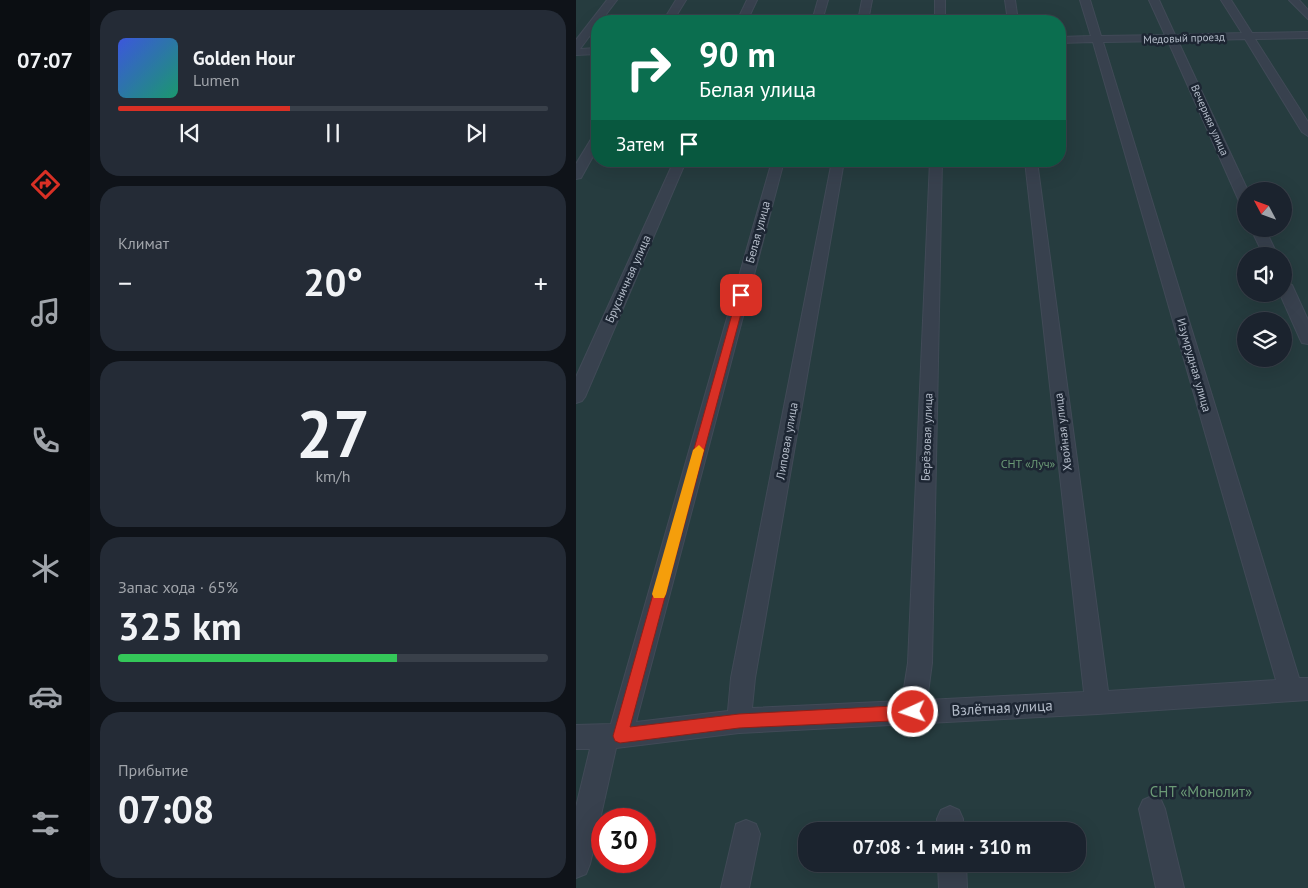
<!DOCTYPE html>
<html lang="ru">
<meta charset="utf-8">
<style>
:root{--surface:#1b232e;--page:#242b36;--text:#f1f3f6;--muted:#a0a4aa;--line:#39404a;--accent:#d93025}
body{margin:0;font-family:"PT Sans",sans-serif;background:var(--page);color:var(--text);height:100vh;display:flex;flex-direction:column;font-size:19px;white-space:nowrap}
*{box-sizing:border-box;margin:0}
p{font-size:16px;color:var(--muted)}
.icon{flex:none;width:28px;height:28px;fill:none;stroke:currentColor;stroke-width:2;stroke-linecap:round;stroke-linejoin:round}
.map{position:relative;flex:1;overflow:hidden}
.panel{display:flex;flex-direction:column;gap:10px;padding:10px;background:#0f1319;width:486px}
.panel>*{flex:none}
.top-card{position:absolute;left:15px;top:15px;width:475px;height:152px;border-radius:20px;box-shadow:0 5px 20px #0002,0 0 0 1px var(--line);background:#0b6e4f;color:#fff;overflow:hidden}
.needle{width:32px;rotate:311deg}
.fabs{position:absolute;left:661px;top:182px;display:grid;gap:10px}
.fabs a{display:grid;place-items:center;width:55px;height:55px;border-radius:50%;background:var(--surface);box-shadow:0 5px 20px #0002,0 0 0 1px var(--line);font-size:25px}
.speed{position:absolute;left:15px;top:808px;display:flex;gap:10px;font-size:25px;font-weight:700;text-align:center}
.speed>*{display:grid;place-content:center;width:65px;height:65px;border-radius:50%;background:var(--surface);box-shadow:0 5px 20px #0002,0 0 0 1px var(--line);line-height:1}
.speed .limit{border:8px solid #d22;background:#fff;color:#111}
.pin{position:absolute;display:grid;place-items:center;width:42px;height:42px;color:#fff;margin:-21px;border-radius:10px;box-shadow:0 2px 8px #0006}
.me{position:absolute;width:55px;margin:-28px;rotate:267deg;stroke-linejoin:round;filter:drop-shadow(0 0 4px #0008)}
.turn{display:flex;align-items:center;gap:18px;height:105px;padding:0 25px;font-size:22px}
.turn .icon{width:65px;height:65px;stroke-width:2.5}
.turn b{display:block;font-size:35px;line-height:42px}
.then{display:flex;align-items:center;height:48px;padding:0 25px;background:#0003;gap:10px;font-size:19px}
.big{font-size:38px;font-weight:600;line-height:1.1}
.panel .widget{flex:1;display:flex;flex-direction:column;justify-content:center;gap:8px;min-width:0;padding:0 18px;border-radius:20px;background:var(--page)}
.panel .dial{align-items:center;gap:0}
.dial b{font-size:65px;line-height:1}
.song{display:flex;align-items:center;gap:15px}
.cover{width:60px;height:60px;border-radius:8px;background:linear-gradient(135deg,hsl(230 70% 55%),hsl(160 70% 35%))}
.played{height:5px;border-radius:2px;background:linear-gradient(90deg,var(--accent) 40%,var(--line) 40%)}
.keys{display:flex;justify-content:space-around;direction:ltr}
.heat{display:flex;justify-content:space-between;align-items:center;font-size:28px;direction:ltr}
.charge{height:8px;border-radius:4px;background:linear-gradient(90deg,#34c759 65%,var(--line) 0)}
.trip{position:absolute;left:222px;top:822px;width:288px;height:50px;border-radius:20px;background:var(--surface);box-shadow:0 5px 20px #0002,0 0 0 1px var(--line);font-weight:600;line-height:50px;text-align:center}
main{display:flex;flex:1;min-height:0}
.tabs{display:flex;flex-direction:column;width:90px;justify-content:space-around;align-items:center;background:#0b0e12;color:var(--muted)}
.tabs .icon{width:35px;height:35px}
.tabs .current{color:var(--accent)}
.tabs b{font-size:22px;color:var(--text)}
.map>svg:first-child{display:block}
.green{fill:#263c3f;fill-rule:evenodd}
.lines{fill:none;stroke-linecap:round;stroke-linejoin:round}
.minor-casing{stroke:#414a57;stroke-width:2}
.minor{fill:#38414e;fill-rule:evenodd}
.route{fill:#d93025;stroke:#8d1f18}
.slow{fill:#f59e0b}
.labels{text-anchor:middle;stroke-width:5;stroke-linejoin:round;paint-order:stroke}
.far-street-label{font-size:11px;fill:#b4bcc9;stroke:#1d2633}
.street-label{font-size:12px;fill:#b4bcc9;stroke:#1d2633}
.park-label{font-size:12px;fill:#6b9a76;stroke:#1d2633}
.near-street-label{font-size:15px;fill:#b4bcc9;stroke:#1d2633}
.near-park-label{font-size:15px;fill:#6b9a76;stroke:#1d2633}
</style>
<main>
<nav class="tabs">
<b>07:07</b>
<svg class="icon current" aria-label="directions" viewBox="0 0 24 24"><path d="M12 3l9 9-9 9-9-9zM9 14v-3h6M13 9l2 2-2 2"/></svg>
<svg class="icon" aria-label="music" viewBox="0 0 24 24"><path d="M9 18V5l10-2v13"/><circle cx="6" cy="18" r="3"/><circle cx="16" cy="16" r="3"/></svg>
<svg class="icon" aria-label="phone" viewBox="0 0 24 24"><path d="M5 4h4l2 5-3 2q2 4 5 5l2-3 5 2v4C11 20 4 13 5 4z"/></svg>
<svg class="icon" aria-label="climate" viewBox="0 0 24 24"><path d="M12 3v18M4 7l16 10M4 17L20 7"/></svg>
<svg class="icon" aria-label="car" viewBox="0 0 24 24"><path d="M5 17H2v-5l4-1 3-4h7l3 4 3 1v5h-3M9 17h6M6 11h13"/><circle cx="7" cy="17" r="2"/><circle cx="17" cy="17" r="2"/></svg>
<svg class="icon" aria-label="filters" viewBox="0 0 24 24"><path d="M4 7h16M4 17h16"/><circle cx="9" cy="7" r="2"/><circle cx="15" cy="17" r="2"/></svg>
</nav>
<section class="panel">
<div class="widget">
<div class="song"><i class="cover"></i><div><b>Golden Hour</b><p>Lumen</p></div></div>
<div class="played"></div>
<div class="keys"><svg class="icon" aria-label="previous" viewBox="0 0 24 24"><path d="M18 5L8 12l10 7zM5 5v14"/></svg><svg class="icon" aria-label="pause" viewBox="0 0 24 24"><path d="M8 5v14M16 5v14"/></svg><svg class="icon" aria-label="next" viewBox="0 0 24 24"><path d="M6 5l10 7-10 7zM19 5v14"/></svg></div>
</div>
<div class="widget"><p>Климат</p>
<div class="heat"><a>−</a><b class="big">20°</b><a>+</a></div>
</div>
<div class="widget dial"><b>27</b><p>km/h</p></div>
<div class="widget"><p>Запас хода · 65%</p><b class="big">325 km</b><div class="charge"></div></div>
<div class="widget"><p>Прибытие</p><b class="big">07:08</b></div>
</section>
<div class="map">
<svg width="732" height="888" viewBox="0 0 732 888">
<rect width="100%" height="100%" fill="#242f3e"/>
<!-- green -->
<path class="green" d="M0 0H732V888H0ZM21 21H484V161H21ZM670 191H708V229H670ZM670 256H708V294H670ZM670 321H708V359H670ZM26 819H69V861H26ZM231 831H501V864H231Z"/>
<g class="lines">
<!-- minor casing -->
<g class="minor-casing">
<g id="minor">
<path d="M31 0H41L25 21H21V26L4 49 21 48V54L0 55V40Z"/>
<path d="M100 0H110L97 21H87Z"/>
<path d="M171 0H181L171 21H161Z"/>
<path d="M242 0H252L246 21H236Z"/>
<path d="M286 0H296L292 21H282Z"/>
<rect x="359" y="0" width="10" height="21"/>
<path d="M429 0H439L442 21H432Z"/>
<path d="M504 0H514L525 36 589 35 573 0H583L599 35 666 33 645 0H655L676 33 732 32V38L679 39 732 122V136L726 132 669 39 602 41 672 191H670V205L663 201 592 41 527 42 723 678H732V700L522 714 163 733 40 748 14 864 10 874 0 878V807L14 749H0V725L35 724 196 161H208L60 722 152 711 155 678 256 161H268L179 678 176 708 326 701 332 663 354 161H366L356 663 351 700 508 692 449 161H461L532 691 700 680 517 42 484 43V37L515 36Z"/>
<path d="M713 0H723L732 10V19Z"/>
<path d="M21 135V149L5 178 0 179V164L17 136Z"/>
<path d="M98 161H110L9 397 6 401 0 403V377Z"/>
<path d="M675 229H689L702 256H688Z"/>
<path d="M708 280 716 285 732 320V344L726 343 724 339 704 294H708Z"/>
<path d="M576 796 585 800 589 809 608 888H580L563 809 567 800Z"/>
<path d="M374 806 383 810 387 819V831H361V819L365 810Z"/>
<path d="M170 820 180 824 184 834 173 888H145L160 824Z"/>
<path d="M362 864H390L391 888H363Z"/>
</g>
</g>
<!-- minor -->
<use href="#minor" class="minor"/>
</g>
<!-- route -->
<path class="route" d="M162 293 170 295 54 727 163 714 337 705 342 707 344 712 342 718 337 720 163 728 44 743 39 741 37 736Z"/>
<!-- slow -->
<path class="slow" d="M123 445 128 450 90 594 88 598H78L76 594 117 450Z"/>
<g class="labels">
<!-- far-street labels -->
<g class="far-street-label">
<text transform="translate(608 38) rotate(-2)" y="4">Медовый проезд</text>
<text transform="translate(634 120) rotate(66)" y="4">Вечерняя улица</text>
</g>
<!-- street labels -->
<g class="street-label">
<text transform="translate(182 232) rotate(-75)" y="4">Белая улица</text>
<text transform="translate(52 279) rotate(-66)" y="4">Брусничная улица</text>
<text transform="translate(618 365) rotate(74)" y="4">Изумрудная улица</text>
<text transform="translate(487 432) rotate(-97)" y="4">Хвойная улица</text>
<text transform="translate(351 437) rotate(-88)" y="4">Берёзовая улица</text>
<text transform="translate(211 441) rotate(-80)" y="4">Липовая улица</text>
</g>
<!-- park labels -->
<g class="park-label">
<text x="452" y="468">СНТ «Луч»</text>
</g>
<!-- near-street labels -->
<g class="near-street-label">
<text transform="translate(426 708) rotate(-3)" y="5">Взлётная улица</text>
</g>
<!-- near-park labels -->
<g class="near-park-label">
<text x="625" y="797">СНТ «Монолит»</text>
</g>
</g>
</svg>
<div class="fabs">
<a><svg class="needle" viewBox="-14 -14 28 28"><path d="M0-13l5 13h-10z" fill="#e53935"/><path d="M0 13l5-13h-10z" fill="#a0a4aa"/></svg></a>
<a><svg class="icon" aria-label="sound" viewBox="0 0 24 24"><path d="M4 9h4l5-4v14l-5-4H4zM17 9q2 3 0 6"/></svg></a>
<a><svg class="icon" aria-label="layers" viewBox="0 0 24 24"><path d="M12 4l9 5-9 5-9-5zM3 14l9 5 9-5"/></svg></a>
</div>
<div class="speed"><div class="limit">30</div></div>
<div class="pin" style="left:165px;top:295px;background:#d93025"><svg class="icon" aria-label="arrive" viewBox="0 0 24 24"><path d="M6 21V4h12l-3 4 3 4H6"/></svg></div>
<svg class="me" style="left:337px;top:712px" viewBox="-20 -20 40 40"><circle r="17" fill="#d93025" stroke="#fff" stroke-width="3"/><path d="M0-11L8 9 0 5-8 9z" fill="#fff"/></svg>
<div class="trip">07:08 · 1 мин · 310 m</div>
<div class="top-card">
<div class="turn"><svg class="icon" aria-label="right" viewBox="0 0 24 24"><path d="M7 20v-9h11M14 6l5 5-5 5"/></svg><div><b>90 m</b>Белая улица</div></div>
<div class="then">Затем<svg class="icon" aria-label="arrive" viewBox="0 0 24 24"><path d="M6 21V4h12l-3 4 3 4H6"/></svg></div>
</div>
</div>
</main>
